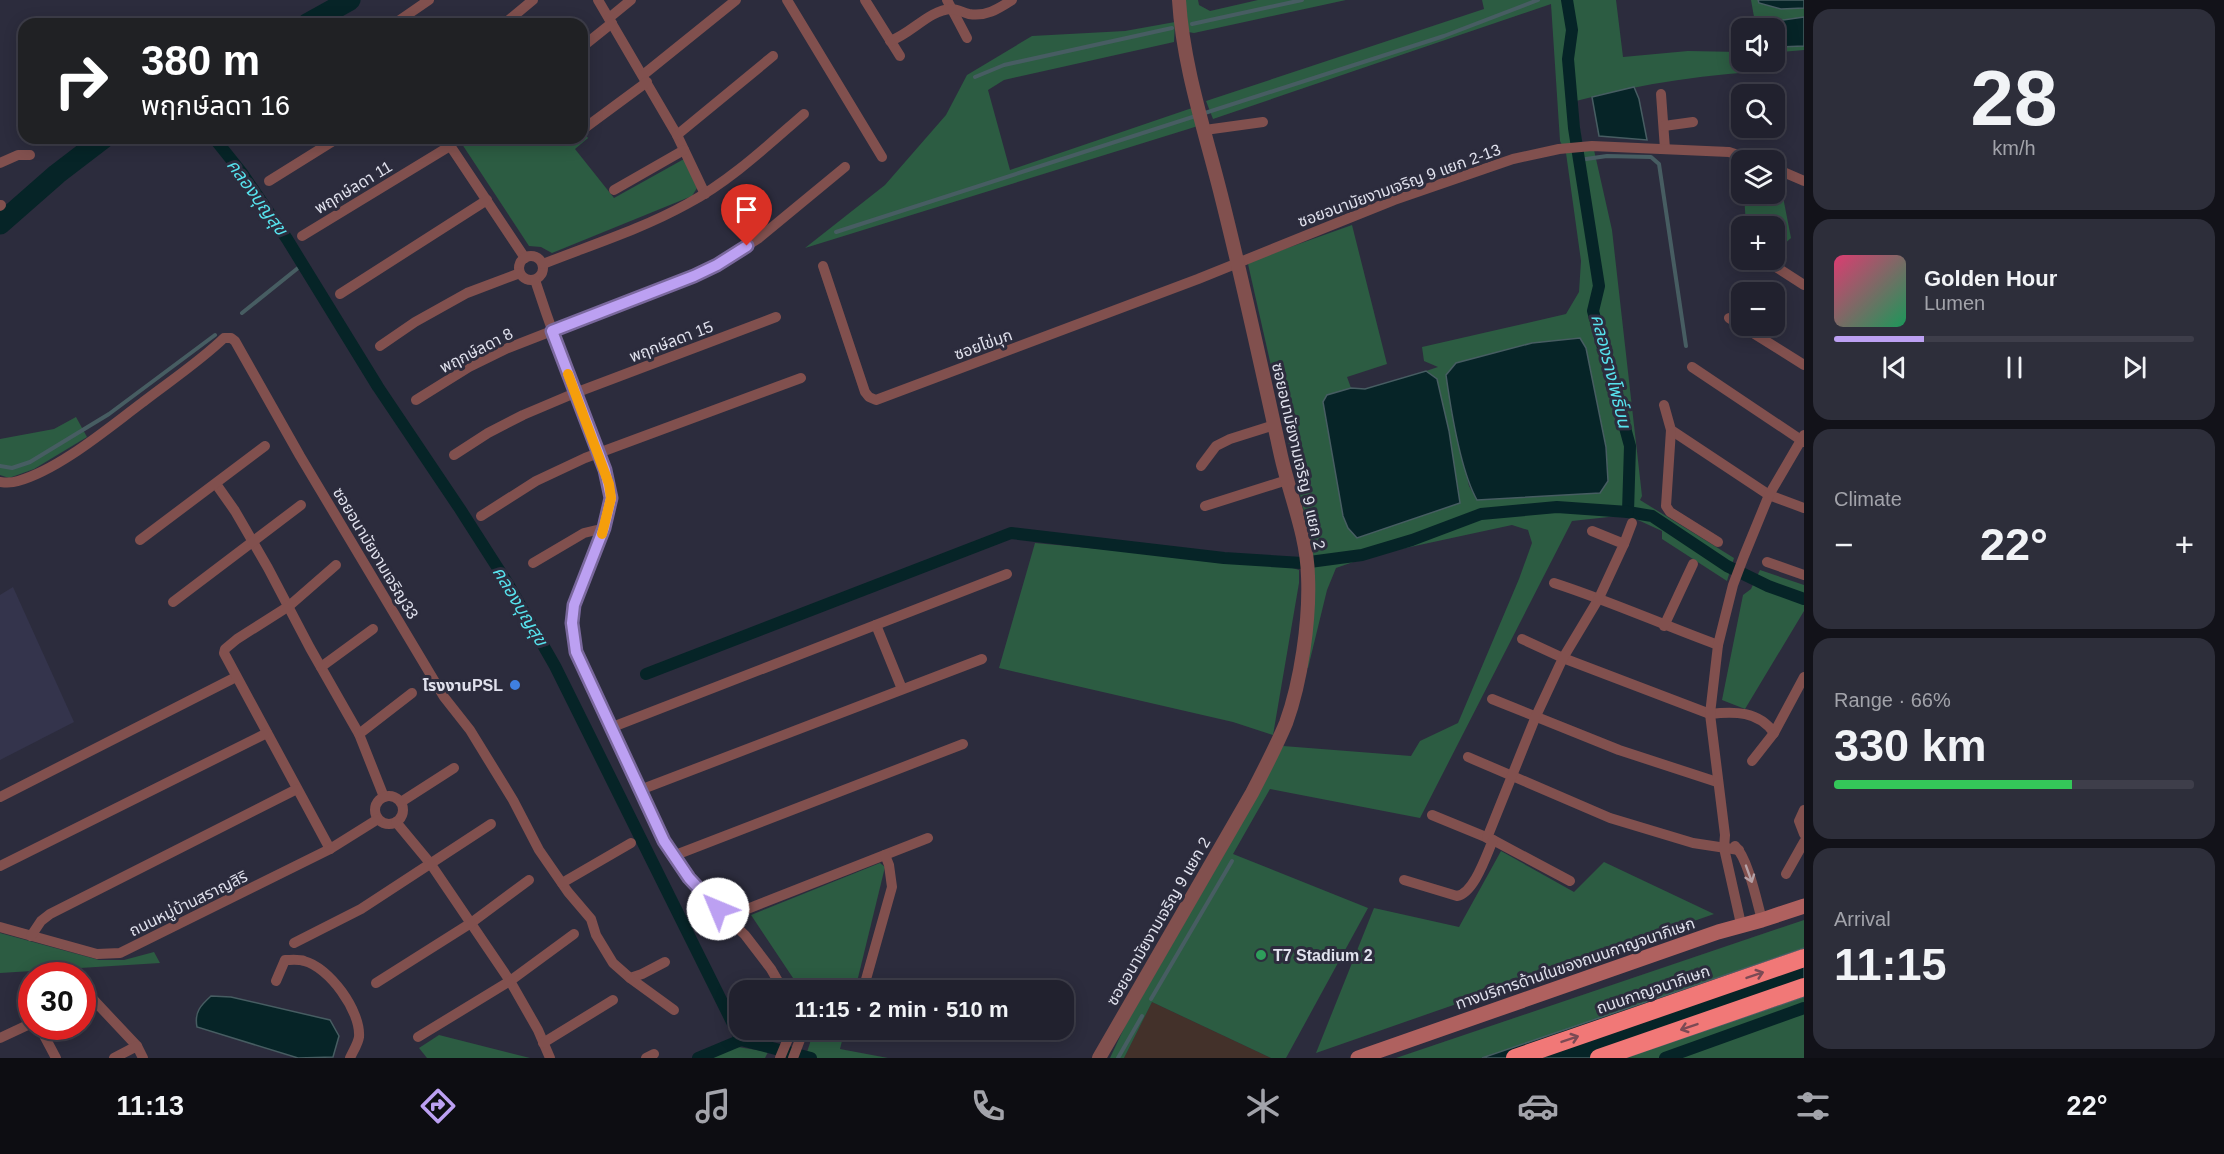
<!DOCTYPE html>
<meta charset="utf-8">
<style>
:root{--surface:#21212e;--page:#2d2e3a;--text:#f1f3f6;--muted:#a2a3aa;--line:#3e3e4a;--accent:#bca0f2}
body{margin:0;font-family:Arial,"Noto Sans Thai",sans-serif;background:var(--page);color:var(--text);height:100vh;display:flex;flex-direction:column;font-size:22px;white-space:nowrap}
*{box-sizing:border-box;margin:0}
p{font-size:20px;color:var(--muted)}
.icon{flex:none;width:33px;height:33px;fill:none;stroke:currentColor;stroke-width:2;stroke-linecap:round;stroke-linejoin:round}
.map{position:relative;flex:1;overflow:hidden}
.details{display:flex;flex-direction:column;gap:9px;padding:9px;background:#121219;width:420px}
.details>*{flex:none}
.hud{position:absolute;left:18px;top:18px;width:570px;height:126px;border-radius:18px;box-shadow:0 3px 15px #0003,0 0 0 2px var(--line);background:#202124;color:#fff;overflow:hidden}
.controls{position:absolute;left:1731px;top:18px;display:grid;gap:12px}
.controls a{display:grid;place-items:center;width:54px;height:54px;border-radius:12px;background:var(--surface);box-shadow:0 3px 15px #0003,0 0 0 2px var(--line);font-size:30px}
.speed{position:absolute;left:18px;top:962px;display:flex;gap:12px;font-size:30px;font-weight:700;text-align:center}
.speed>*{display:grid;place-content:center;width:78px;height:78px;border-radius:50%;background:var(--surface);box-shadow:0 3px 15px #0003,0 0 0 2px var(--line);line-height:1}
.speed .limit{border:9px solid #d22;background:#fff;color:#111}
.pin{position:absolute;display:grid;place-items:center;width:51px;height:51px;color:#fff;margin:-62px -26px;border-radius:50% 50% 50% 0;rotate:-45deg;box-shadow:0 0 6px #0007}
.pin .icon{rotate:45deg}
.me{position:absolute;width:66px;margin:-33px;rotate:315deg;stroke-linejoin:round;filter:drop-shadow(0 0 4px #0008)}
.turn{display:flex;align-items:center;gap:21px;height:126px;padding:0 24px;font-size:27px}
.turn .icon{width:78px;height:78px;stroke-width:2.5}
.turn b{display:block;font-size:42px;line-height:51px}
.big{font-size:45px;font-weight:700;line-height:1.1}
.details .tile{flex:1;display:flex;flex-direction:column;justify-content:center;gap:9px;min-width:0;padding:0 21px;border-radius:18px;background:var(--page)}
.details .dial{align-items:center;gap:0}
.dial b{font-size:78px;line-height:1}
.song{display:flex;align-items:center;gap:18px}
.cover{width:72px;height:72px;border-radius:9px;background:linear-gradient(135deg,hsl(340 70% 55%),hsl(150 70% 35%))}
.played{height:6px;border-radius:3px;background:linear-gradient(90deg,var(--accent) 25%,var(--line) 25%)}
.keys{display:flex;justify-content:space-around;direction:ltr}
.heat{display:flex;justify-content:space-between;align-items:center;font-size:33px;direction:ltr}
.charge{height:9px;border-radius:4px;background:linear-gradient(90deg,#34c759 66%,var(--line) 0)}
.trip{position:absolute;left:729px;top:980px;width:345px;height:60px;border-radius:18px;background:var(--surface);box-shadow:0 3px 15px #0003,0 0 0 2px var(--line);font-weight:700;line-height:60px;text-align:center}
.tabs{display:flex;height:96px;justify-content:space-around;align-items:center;background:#0d0d12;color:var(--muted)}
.tabs .icon{width:42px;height:42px}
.tabs .current{color:var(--accent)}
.tabs b{font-size:27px;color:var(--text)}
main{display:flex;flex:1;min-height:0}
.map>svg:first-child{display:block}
.commercial{fill:#43312a}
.built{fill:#34344c}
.green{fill:#2c5c42;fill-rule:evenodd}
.water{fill:#062427;stroke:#475d62;stroke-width:1.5}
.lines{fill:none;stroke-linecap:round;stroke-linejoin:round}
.stream{stroke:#475d62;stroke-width:4}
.canal{stroke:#062427;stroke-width:12}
.river{stroke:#062427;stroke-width:21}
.minor{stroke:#81504e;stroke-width:10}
.tertiary{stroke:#81504e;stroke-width:14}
.secondary{stroke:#af615f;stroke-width:15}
.motorway{stroke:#f17877;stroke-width:18}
.oneway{stroke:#b5a0a5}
.oneway2{stroke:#7b4a54}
.route-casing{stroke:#7a689d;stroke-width:15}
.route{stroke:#bca0f2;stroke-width:10}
.slow{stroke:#f59e0b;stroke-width:10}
.shop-dot{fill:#3f7fe0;stroke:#2c2c3d;stroke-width:2}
.leisure-dot{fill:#2e9e5b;stroke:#2c2c3d;stroke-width:2}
.labels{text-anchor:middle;stroke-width:6;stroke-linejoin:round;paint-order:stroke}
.street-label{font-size:16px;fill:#e0e1ed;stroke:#2c2c3d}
.poi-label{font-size:16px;font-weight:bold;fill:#e0e1ed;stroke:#2c2c3d;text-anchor:end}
.water-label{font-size:18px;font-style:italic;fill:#57e2ed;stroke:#2c2c3d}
</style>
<main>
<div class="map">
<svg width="1804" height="1058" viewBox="0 0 1804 1058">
<rect width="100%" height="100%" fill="#2c2c3d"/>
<!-- commercial -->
<path class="commercial" d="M1152 1002 1271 1058H1124Z"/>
<!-- built -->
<path class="built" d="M13 587 74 722 0 760V595Z"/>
<!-- green -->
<g class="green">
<path d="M1184 0H1198L1199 5 1210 11 1258 0H1346L1194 33 1188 32Z"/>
<path d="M1482 0H1616L1623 57 1688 51 1741 52 1742 62H1774L1775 47 1804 46V50L1781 52 1780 70C1710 74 1643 83 1576 101L1583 151 1594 150 1612 230 1642 496 1640 500 1734 558 1727 581 1662 539V531L1627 515 1572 521 1420 818 1270 789 1233 854 1368 908 1286 1058H1271L1152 1002 1124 1058H1110L1125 1026 1226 851 1283 746 1411 756 1420 741 1458 723 1519 579 1532 543 1528 530 1512 525 1373 555 1336 568 1327 590 1308 668 1303 667 1314 579 1313 552 1248 264 1254 260 1352 225 1387 364 1347 377 1351 388 1328 395 1459 492 1437 379 1426 371 1438 367 1424 361 1422 347 1566 314 1579 292 1581 261 1566 153 1560 141 1551 4 1213 119 1206 101 1484 9ZM1586 348 1606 447 1608 481 1477 500 1469 486 1450 405Z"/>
<path d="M1751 0H1758L1760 3 1781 9 1804 8V17L1762 23V28H1756Z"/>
<path d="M1175 22 1174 42 1004 80 988 90 1010 170 1192 108 1198 126 805 248 885 185 946 115 967 75 1032 36 1125 31Z"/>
<path d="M582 130 588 138 575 149 614 198 684 159 697 188 692 196 552 253 541 247 529 246 458 138H582Z"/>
<path d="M1775 174 1784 178V202L1791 238 1775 252 1774 226H1746L1744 194H1774Z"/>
<path d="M76 417 87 437 34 469 9 478 0 475V439L54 429Z"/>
<path d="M1035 543 1286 566 1299 570V583L1273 735 1233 722 999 668Z"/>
<path d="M1760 570 1804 585V611L1745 709 1722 700 1743 595 1751 589Z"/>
<path d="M1501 851 1574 892 1604 862 1714 914 1316 1053 1374 908 1459 927Z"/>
<path d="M880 863 885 867 855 990H801L751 915Z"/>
<path d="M1804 920V1058H1396Z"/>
<path d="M0 933 99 960H124L154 952 160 963 0 973Z"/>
<path d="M811 1029H845L840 1049 888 1058H805L810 1043Z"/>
<path d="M439 1035 530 1058H427L419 1048Z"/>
<path d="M738 1047 768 1052 765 1058H709Z"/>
</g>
<!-- water -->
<g class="water">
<path d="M1758 0H1804V8L1781 9 1759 3Z"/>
<path d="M1804 17V46L1775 47 1774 28H1762V23Z"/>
<path d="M1634 87 1639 99 1647 140 1599 136 1592 97Z"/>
<path d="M1580 338 1586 348 1606 447 1608 481 1600 493 1477 500C1460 470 1451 411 1446 375L1456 363 1532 343Z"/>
<path d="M1426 371 1437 379 1449 431 1460 503 1357 538 1348 528 1343 516 1323 402 1327 395 1351 388 1365 389Z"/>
<path d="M1804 948V997L1625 1058H1482Z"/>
<path d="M211 996 231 997 330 1020 339 1036 333 1057 298 1058 197 1027C194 1012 201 1005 211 996Z"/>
</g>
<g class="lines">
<!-- stream -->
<g class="stream">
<path d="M1192 24 1302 0"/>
<path d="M975 77 1004 65 1172 28"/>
<path d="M1579 160 1607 156 1651 157 1659 164 1686 346"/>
<path d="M836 232 1444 36 1538 0"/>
<path d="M242 313 303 264"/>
<path d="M0 466 12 468 30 462 109 414 215 335"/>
<path d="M1151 999 1232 861"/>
<path d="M1118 1058 1142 1016"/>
</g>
<!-- canal -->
<g class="canal">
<path d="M1567 0 1572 30 1568 59 1574 128 1599 286 1593 311 1630 446 1628 512 1652 516 1727 566 1768 586 1804 599"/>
<path d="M214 138 242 173 287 239 378 387 460 509 508 584 555 666 741 1040 811 1058"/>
<path d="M646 674 1011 533 1224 558 1302 563 1362 555 1412 540 1481 514 1557 507 1628 512"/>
<path d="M698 1058 741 1040"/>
<path d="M1665 1058 1804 1008"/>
</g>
<!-- river -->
<g class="river">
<path d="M307 24 350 0"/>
<path d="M0 224 57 174 104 138"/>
</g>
<!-- minor -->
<g class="minor">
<path d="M598 0 677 135 705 194"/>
<path d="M787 0 882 157"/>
<path d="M865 0 900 56"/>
<path d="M947 0 967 38"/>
<path d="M609 18 631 0"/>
<path d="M394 24 429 0"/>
<path d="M504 24 533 0"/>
<path d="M890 41C911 34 929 10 951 9 957 9 964 13 969 14 986 17 998 9 1012 0"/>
<path d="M582 47 612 23"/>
<path d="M643 75 736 0"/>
<path d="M1661 94 1665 149"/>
<path d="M1664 126 1693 122"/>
<path d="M582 130 647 82"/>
<path d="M1205 130 1263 122"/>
<path d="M677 135 773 56"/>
<path d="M445 138 525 258"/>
<path d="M0 163 18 155H30"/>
<path d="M1774 168 1804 181"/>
<path d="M269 181 338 138"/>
<path d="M614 190 684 150"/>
<path d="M0 206 1 205"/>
<path d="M302 236 450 146"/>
<circle cx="531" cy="268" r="12"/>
<path d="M543 264C591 245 642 229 687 204 730 181 767 146 804 114"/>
<path d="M1773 265 1804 285"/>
<path d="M823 266 865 392 869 397 876 400 1198 279 1394 200 1513 159 1559 149 1592 146 1729 152 1753 160"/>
<path d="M535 280C550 326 567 372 585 417 594 440 612 475 611 499 608 556 560 588 575 652L651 814 676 860 703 895 745 935 771 969 783 990"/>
<path d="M340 294 487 200"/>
<path d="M1729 318 1804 365"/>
<path d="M380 346 415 322 467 293 520 273"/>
<path d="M1692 367 1804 442"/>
<path d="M416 400 469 367 508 348 657 290 717 265 759 238 845 167"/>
<path d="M1664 405 1671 430 1769 495 1804 508"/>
<path d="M1671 430 1666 506 1670 512 1718 542"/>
<path d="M454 455 488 433 523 415 575 393 776 317"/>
<path d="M1201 466 1216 446 1230 439 1274 425"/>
<path d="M0 482C7 483 12 483 18 481 60 469 108 428 143 402 170 381 199 362 224 338H231L235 341 300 456 444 697 470 730 513 800 539 850 568 892 591 919 596 935 613 963 630 978 642 974 665 962"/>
<path d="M216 484 235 511 268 568 310 648 359 734 384 797"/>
<path d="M1205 506 1287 480"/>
<path d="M481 516 536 481 585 458 801 378"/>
<path d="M140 540 265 446"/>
<path d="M1624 544 1632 523"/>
<path d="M1767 562 1804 575"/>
<path d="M533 563 584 533 605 528"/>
<path d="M1554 583C1610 601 1663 625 1718 645"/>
<path d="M173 602 301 505"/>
<path d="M876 625 902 689"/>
<path d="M1664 626 1693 564"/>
<path d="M1522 639 1563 658 1710 714C1734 711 1759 711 1774 733L1804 677"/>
<path d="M321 667 373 629"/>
<path d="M1492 699 1619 750 1717 782"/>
<path d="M610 728 1007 574"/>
<path d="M359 734 412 693"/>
<path d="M1468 757 1610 818 1693 843 1739 850"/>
<path d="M1752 761 1774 733"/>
<path d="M640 790 982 659"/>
<circle cx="389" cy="810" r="14"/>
<path d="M0 797 236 677"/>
<path d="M401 802 454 768"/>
<path d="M1804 810 1799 821 1804 834"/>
<path d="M1432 815 1493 840 1570 881"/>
<path d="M396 822 430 863 510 981 538 1030 550 1058"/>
<path d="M1487 838 1536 716 1563 658 1599 598 1624 544 1592 531"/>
<path d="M1735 846C1748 858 1757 902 1762 920"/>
<path d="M330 849 224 653 225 649 237 639 289 606 336 565"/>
<path d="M673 856 963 744"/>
<path d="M0 866 267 733"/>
<path d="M1786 874 1804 842"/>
<path d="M1404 880 1457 896C1474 893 1486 856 1493 840"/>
<path d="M562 883 631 843"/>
<path d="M727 917 928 838"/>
<path d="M1741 924 1724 848 1725 835 1710 714 1718 645 1733 585 1744 556 1769 495 1804 435"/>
<path d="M0 927 97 954 120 953 330 849 378 819"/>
<path d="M31 936 41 921 50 914 297 789"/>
<path d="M294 943 361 909 491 824"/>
<path d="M630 978 674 1010"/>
<path d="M276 981 285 960C291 960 299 959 304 961 329 967 361 1011 359 1037 358 1044 353 1051 350 1058"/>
<path d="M376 983 471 923 529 880"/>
<path d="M863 990 892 887 889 865 885 855"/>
<path d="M82 998 89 995 137 1046"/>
<path d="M39 1026 56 1058"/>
<path d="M418 1037 510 981 574 934"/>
<path d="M0 1038 32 1023"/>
<path d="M543 1043 613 1000"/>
<path d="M114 1058 137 1046 143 1058"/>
<path d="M646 1058 654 1054"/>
<path d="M780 1058 792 1029"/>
<path d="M793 1058 801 1037V1029"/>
</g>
<!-- tertiary -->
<path class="tertiary" d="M1099 1058 1252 793C1264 770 1276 747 1286 723 1301 682 1310 620 1308 576 1307 535 1290 496 1281 456 1262 369 1243 282 1221 195 1205 131 1183 66 1179 0"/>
<!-- secondary -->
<path class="secondary" d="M1358 1058 1718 932 1762 920 1804 906"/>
<!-- motorway -->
<g class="motorway">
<path d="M1515 1058 1804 958"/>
<path d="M1599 1058 1804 987"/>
</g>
</g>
<!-- one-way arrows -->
<defs><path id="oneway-shaft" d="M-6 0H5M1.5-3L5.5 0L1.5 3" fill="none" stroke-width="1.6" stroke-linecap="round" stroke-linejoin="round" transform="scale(1.5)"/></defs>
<use class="oneway" href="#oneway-shaft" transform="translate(1749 874) rotate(70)"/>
<g class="oneway2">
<use href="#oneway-shaft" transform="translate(1755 975) rotate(-19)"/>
<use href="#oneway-shaft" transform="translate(1689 1027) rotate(161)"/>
<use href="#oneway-shaft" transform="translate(1570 1039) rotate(-19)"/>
</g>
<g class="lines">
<!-- route casing -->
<g class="route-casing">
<path id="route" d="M718 909 689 878 664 841 576 652 572 623 574 605 604 528 611 498 605 470 552 331 694 276 717 265 747 246"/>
</g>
<!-- route -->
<use href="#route" class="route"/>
<!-- slow -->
<path class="slow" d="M568 374 609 484 611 498 602 534"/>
</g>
<!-- markers -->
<circle class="shop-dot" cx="515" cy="685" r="6"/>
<circle class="leisure-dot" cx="1261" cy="955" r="6"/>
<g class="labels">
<!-- street labels -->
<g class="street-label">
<text transform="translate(1399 185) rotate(-20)" y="6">ซอยอนามัยงามเจริญ 9 แยก 2-13</text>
<text transform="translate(353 187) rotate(-31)" y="6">พฤกษ์ลดา 11</text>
<text transform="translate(671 341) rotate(-21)" y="6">พฤกษ์ลดา 15</text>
<text transform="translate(983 344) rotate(-20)" y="6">ซอยไข่มุก</text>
<text transform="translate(476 350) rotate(-27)" y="6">พฤกษ์ลดา 8</text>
<text transform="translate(1299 456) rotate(77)" y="6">ซอยอนามัยงามเจริญ 9 แยก 2</text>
<text transform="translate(376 553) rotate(59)" y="6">ซอยอนามัยงามเจริญ33</text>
<text transform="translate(188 903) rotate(-26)" y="6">ถนนหมู่บ้านสราญสิริ</text>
<text transform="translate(1158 921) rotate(-60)" y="6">ซอยอนามัยงามเจริญ 9 แยก 2</text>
<text transform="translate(1575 963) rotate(-19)" y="6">ทางบริการด้านในของถนนกาญจนาภิเษก</text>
<text transform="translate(1653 989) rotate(-19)" y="6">ถนนกาญจนาภิเษก</text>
</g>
<!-- poi labels -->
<g class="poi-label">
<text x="503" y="691">โรงงานPSL</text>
<text x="1273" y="961" text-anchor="start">T7 Stadium 2</text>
</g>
<!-- water labels -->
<g class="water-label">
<text transform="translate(257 197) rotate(54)" y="6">คลองบุญสุข</text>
<text transform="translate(1611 371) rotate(76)" y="6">คลองรางโพธิ์บน</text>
<text transform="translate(520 606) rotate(59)" y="6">คลองบุญสุข</text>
</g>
</g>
</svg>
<div class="controls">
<a><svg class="icon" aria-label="sound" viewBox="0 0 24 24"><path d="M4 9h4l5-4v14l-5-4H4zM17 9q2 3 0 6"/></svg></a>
<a><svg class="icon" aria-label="search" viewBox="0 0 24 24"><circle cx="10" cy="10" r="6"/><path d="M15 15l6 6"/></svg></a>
<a><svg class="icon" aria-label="layers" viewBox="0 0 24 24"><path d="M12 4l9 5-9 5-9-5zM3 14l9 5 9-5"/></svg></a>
<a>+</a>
<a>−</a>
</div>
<div class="speed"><div class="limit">30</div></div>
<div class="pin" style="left:747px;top:246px;background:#d93025"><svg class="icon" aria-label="arrive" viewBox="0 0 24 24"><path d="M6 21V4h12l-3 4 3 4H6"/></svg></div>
<svg class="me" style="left:718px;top:909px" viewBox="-20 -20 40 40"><circle r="19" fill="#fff"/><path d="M0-13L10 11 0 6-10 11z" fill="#bca0f2"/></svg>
<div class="trip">11:15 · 2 min · 510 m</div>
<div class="hud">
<div class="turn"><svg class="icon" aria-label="right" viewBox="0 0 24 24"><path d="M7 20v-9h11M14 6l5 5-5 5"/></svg><div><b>380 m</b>พฤกษ์ลดา 16</div></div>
</div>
</div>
<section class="details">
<div class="tile dial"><b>28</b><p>km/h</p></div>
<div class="tile">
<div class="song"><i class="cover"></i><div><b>Golden Hour</b><p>Lumen</p></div></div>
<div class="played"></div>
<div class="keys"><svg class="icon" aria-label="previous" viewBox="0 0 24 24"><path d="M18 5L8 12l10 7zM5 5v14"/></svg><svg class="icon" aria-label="pause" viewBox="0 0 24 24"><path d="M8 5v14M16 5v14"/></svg><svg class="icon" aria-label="next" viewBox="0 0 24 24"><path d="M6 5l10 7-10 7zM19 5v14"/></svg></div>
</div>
<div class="tile"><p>Climate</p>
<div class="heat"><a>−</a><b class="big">22°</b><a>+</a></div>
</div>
<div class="tile"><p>Range · 66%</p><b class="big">330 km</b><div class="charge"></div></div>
<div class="tile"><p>Arrival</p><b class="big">11:15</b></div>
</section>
</main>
<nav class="tabs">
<b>11:13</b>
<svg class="icon current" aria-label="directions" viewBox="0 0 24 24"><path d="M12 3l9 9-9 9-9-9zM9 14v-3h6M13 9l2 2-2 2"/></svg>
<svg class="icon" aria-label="music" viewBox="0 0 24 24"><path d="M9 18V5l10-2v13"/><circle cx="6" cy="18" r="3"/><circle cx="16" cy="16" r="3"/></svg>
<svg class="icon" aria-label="phone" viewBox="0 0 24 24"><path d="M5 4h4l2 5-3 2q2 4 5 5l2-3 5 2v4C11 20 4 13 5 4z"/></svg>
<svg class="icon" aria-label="climate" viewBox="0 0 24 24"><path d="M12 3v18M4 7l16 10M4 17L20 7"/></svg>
<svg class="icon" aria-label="car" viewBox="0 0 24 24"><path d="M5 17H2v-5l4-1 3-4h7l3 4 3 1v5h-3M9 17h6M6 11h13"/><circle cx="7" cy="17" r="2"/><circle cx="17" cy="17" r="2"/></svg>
<svg class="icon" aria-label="filters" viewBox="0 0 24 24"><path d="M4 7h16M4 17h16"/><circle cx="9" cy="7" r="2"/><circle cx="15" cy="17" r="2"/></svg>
<b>22°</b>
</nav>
